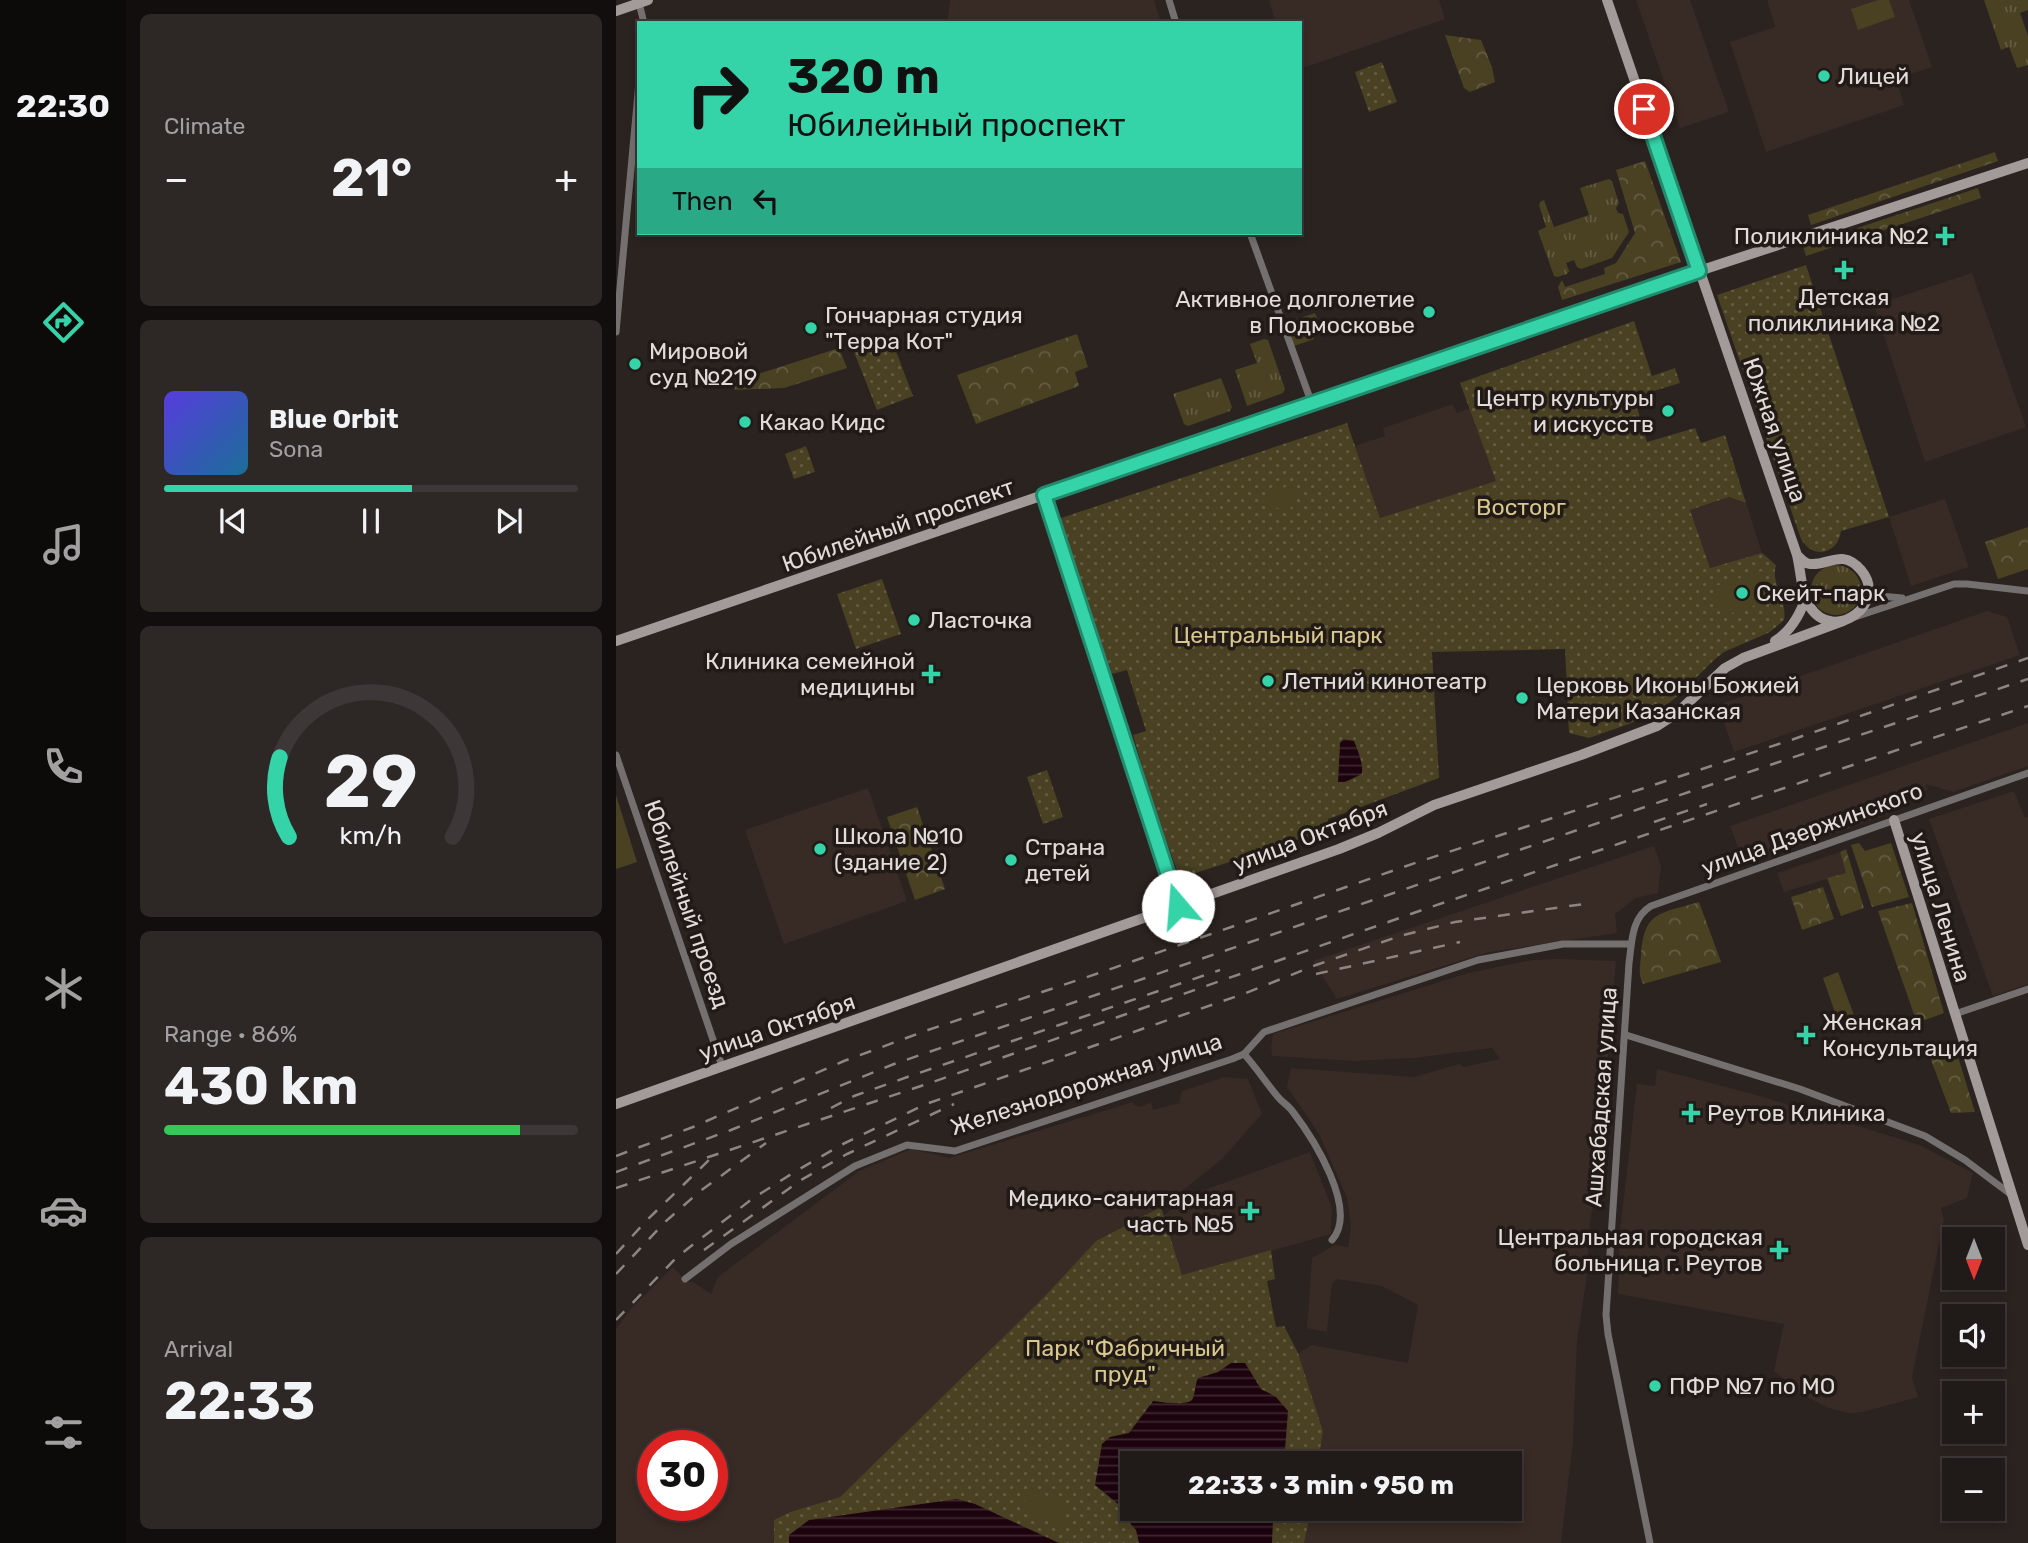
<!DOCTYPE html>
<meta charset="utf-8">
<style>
:root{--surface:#201a18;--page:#2d2725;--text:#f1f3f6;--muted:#a2a1a2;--line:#3d3837;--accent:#34d4a8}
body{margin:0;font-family:Rubik,sans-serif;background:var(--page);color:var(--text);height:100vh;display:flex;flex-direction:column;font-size:26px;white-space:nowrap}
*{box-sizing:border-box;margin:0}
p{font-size:23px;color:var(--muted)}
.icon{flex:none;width:38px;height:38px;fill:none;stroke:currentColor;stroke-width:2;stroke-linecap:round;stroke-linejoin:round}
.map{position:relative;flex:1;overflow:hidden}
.details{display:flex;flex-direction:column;gap:14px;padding:14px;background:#120e0d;width:490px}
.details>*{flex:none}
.banner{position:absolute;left:21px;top:21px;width:665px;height:214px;border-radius:0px;box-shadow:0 4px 10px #0003,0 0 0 2px var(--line);background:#34d4a8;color:#111;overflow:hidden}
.needle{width:46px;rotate:180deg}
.tools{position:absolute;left:1326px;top:1227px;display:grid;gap:14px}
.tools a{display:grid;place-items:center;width:63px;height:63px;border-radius:0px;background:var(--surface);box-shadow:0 4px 10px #0003,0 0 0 2px var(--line);font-size:35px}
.speed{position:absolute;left:21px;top:1430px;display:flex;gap:14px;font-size:35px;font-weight:700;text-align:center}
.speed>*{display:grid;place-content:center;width:91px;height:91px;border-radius:50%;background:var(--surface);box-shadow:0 4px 10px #0003,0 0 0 2px var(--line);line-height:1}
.speed .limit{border:10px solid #d22;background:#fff;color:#111}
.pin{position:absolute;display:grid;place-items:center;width:60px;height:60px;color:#fff;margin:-30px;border:4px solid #fff;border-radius:50%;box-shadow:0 2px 7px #0007}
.me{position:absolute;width:77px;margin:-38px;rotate:342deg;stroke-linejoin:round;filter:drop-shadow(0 0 5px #0008)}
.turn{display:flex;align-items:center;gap:24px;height:147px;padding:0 35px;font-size:32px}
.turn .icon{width:91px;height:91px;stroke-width:2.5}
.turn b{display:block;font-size:49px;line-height:60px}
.then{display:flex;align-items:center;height:66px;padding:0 35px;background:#0003;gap:14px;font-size:26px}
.big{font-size:52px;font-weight:700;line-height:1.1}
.details .widget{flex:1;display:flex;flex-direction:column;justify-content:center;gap:10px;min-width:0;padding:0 24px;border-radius:10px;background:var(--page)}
.details .dial{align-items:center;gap:0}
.dial svg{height:182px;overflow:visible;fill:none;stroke:var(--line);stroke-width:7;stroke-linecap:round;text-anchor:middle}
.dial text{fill:var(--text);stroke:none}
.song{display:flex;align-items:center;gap:21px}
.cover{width:84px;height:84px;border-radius:10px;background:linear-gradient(135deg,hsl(250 70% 55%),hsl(200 70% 35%))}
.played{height:7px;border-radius:4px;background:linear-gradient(90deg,var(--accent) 60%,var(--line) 60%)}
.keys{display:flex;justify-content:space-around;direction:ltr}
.heat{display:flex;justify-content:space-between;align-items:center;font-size:38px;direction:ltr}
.charge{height:10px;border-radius:5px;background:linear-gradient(90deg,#34c759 86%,var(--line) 0)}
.trip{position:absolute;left:504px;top:1451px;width:402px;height:70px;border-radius:0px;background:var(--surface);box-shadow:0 4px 10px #0003,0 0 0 2px var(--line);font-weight:700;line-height:70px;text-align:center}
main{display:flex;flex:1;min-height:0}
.tab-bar{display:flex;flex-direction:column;width:126px;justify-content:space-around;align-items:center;background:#0d0a0a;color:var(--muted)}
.tab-bar .icon{width:49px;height:49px}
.tab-bar .on{color:var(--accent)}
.tab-bar b{font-size:32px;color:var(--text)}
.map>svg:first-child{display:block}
.built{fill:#382a24;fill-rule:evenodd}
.grass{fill:url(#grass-tufts)}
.forest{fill:url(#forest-crowns)}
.park{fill:url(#park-dots)}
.pitch{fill:#494122}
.water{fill:url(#water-rules)}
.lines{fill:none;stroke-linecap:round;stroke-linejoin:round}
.street{stroke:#757070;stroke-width:7}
.secondary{stroke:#a29b9a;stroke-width:10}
.rail{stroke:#8c8683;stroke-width:2.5;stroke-dasharray:12 12;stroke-linecap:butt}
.route-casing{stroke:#228a6d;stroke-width:18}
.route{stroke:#34d4a8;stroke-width:12}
.poi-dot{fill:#34d4a8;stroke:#211a17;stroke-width:2.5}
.labels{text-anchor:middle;stroke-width:7;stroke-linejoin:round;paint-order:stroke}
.poi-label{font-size:23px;fill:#e1dcd9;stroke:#211a17;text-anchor:start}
.street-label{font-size:23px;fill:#e1dcd9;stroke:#211a17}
.park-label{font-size:23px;fill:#d9c88d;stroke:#211a17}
</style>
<main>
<nav class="tab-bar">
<b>22:30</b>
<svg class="icon on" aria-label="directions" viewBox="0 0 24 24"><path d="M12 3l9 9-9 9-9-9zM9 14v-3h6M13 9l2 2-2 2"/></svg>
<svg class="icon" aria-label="music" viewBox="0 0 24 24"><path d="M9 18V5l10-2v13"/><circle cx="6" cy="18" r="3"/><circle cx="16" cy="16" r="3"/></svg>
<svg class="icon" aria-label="phone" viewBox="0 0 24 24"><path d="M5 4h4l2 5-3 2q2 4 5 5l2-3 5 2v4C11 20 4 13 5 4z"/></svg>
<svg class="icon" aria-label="climate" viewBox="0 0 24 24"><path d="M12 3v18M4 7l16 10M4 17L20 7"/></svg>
<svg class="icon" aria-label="car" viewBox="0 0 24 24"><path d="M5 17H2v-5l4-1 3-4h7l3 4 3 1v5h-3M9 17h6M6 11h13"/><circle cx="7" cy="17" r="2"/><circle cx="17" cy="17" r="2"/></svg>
<svg class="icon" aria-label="filters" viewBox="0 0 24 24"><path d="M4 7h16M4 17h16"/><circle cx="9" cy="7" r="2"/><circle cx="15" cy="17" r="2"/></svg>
</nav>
<section class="details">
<div class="widget"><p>Climate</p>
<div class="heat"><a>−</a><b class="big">21°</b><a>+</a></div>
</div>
<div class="widget">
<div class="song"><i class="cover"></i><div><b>Blue Orbit</b><p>Sona</p></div></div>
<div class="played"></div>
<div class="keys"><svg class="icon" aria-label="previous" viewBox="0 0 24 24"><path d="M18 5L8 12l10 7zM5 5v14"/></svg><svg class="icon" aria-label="pause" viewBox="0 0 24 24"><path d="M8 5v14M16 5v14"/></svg><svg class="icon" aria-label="next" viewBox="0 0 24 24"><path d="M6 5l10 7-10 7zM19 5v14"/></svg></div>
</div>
<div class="widget dial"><svg viewBox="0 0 100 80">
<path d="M14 69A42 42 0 1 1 86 69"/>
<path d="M14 69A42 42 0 0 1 10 34" stroke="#34d4a8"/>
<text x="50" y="56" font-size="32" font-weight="700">29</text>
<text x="50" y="72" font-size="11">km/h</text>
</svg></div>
<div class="widget"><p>Range · 86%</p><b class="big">430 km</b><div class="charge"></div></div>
<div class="widget"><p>Arrival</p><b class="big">22:33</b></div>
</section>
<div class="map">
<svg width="1412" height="1543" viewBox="0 0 1412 1543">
<defs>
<pattern id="grass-tufts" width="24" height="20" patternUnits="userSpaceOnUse" patternTransform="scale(1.75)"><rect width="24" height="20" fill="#494122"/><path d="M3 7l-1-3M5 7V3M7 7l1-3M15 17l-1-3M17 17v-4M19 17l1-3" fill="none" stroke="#635c42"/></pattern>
<pattern id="forest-crowns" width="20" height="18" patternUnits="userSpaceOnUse" patternTransform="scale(1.75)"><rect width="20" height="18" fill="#494122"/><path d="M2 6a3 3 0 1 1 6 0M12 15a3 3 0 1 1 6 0" fill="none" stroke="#635c42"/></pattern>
<pattern id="park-dots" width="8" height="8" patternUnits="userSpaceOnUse" patternTransform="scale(1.75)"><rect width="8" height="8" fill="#494122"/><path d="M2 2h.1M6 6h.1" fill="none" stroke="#635c42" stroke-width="1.8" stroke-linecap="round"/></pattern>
<pattern id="water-rules" width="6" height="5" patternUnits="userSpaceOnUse" patternTransform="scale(1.75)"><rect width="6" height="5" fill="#1c030e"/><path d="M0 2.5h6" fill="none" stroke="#3d2730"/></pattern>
</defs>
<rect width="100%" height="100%" fill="#2b2320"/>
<!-- built -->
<g class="built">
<path d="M334 0H538L545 23H331Z"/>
<path d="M653 0H823L829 19 684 69V23H660Z"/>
<path d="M1020 0H1074L1113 112 1064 128Z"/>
<path d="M1151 0H1293L1316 67 1280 79 1288 105 1150 152 1114 42 1159 27Z"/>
<path d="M1356 273 1410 427 1309 462 1258 305Z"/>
<path d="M837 404 841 413 854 408 881 481 764 518 739 446 769 436 767 428Z"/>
<path d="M1113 497 1130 503 1146 553 1094 569 1074 510Z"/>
<path d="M1329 499 1353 567 1295 586 1273 517Z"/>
<path d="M1371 611 1391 617 1404 655 1118 752 1102 705Z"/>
<path d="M1412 723V766L1337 792 1310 784 1311 790 1280 802 1273 814 1129 865 1114 826Z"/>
<path d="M252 788 291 901 168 944 129 830Z"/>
<path d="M1398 791 1409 818 1412 817V984L1377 996 1313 819Z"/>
<path d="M1038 846 1045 866 1042 893 1020 898 999 914 1001 933 873 952 721 999 697 961Z"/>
<path d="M1224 852 1230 873 1168 892 1161 873Z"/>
<path d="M942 959 1000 961 984 1155 974 1223 970 1282 961 1342 957 1442 945 1543H687L694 1509 894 1508V1463H702L707 1431 682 1353 696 1345 792 1363 802 1305 766 1286 721 1279 716 1284 711 1332 691 1328 696 1258 719 1245 732 1247 735 1226 731 1198 703 1134 671 1087 675 1068 798 1077 843 1064 848 1067 884 1059 876 1048 798 1058 737 1061 656 1056 655 1047 657 1034 852 973 916 960Z"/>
<path d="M1041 1069 1137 1094 1304 1145 1357 1173 1351 1198 1325 1208 1328 1220 1296 1377 1302 1397 1247 1412 1233 1413 1213 1408 1191 1397 1158 1371 1168 1324 1002 1294 1004 1231 1021 1084 1039 1086Z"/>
<path d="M609 1077 632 1079 646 1114 606 1159 547 1206 480 1241 426 1299 224 1497 174 1512 158 1520V1543H0V1329L14 1310 57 1267 71 1282H77L95 1294 102 1277 243 1171 295 1149 333 1158 517 1102 518 1105 525 1107 535 1102 537 1110 563 1103 566 1091ZM37 1446H96V1505H37Z"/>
<path d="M694 1152 716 1208 715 1234 566 1276 548 1215 577 1194Z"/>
</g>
<!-- grass -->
<g class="grass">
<path d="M1368 0H1412V10L1404 13 1412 36V65L1401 68 1393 47 1385 50Z"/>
<path d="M993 179 996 181 1003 203 1000 208 1002 213 1007 214 1013 232 996 258 965 269 961 267 958 260 950 263 953 271 951 274 941 277 938 276 922 231 930 227 923 205 924 202 928 200 938 227 973 215 964 188Z"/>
<path d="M699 313 702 320 692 323 698 339 678 346 671 325 673 322Z"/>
<path d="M648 339 652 340 669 389 667 393 631 406 619 370 641 363 634 344Z"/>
<path d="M605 378 616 407 614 411 572 426 568 424 557 394Z"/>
<circle cx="1220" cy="590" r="25"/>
</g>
<!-- forest -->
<g class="forest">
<path d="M829 35 865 40 876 67 879 82 854 92 848 88Z"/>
<path d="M1379 152 1382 161 1195 225 1192 215Z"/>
<path d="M1029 161 1065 262 946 300 942 287 946 280 949 287 989 274 988 268 1000 263 1019 233 1000 170Z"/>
<path d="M1362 188 1365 198 1190 256 1187 246Z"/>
<path d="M461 334 472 367 459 372 463 386 360 424 341 375Z"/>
<path d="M223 348 231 368 168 388 119 390 117 382Z"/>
<path d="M1412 527V569L1382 579 1369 542Z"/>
<path d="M301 807 329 889 299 900 271 817Z"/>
<path d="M1243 843 1249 851 1275 843 1293 897 1256 907 1235 845Z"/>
<path d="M1230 849 1248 908 1225 916 1211 878 1230 873 1224 852Z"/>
<path d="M1207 887 1218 919 1186 930 1175 897Z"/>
<path d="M1083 902 1105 962 1027 984C1022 975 1024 966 1025 956 1028 910 1044 914 1083 902Z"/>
<path d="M1296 903 1328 1013 1301 1023 1262 911Z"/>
<path d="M1338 1044 1359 1112 1335 1113 1312 1052Z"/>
</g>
<!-- park -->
<g class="park">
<path d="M766 62 781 102 753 112 739 72Z"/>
<path d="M1190 265 1273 517 1225 531C1222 554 1197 560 1185 539L1101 295Z"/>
<path d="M1018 321 1036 376 1059 368 1064 383 1018 397 1031 442 1079 428 1085 443 1109 435 1130 503 1113 497 1074 510 1094 568 1146 553 1160 565C1154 583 1172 601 1168 620L1154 632 1108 652 1098 660 1058 699 1040 712 1013 724 973 738 953 733 949 649 816 652 823 778 712 819V830L564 878 539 812 517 735 530 731 511 670 496 674 442 519 731 423 764 518 880 481 844 383Z"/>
<path d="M275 338 297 396 261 410 238 352Z"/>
<path d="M190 446 199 472 178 479 169 454Z"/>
<path d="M266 579 285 634 240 649 221 594Z"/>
<path d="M431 770 447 817 427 824 411 777Z"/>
<path d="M545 1207 566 1275 655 1250 659 1279 651 1281 660 1327 668 1326 682 1353 707 1431 702 1463H516V1508L695 1509 688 1543H158V1520L174 1512 224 1497 426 1299 480 1241Z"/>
</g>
<!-- pitch -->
<g class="pitch">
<path d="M1262 0H1273L1279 17 1242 30 1235 9Z"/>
<path d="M677 487 678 507 651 509 650 488Z"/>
<path d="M1145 571 1155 600 1107 616 1097 587Z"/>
<path d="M0 795 21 862 0 869Z"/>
<path d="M1222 972 1239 1018 1223 1024 1207 978Z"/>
<path d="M415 1488 454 1507 444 1527 405 1508Z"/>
</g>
<!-- water -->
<g class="water">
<path d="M728 739 738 741C742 752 747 761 746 774L729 782H722L724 743Z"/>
<path d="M615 1363H629L645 1389 660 1397 672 1411 668 1463H516V1508L663 1509 657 1520 656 1543H523L520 1530 507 1515 502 1504 479 1485 486 1444 494 1437 513 1433 537 1401C545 1402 570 1406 576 1400 579 1396 579 1384 582 1378L602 1372Z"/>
<path d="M341 1499 359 1504 443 1543H173V1535L193 1520Z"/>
</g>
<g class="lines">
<!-- street -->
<g class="street">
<path d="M553 0 560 23"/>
<path d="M23 3 28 23"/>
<path d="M634 233 696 404"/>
<path d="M0 332 23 82"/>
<path d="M428 495 562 906"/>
<path d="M1253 587 1264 596 1286 598"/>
<path d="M1239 617 1338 584H1351L1412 591"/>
<path d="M0 755 106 1066"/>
<path d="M1339 1014 1412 989"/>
<path d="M1010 1035 1184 1089 1309 1136 1349 1160 1397 1196"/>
<path d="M628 1054C640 1067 650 1083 662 1097 666 1102 673 1106 677 1112 697 1138 743 1210 716 1240"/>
<path d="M69 1279 115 1244 239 1166 291 1145 339 1151 616 1059 628 1054 648 1032 862 960 947 944H1015"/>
<path d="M1034 1543 992 1334 990 1315 1013 963C1016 942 1015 918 1035 906L1412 773"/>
</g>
<!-- secondary -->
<g class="secondary">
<path d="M991 0 1181 555C1185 571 1185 593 1194 607 1218 644 1273 603 1245 570 1226 548 1213 566 1194 564 1189 564 1185 559 1181 555"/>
<path d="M0 11 32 0"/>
<path d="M0 641 1083 271 1412 163"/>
<path d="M1159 641C1175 631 1184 615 1190 597"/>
<path d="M1278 820 1412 1245"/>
<path d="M0 1104 723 849 762 833 818 805 965 755 1041 726 1061 713 1109 668 1127 658 1227 621"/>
</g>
<!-- rail -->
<g class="rail">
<path d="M1038 822 1091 804"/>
<path d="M700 974 844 942"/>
<path d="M215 1108 238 1096 297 1075 604 970"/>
<path d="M0 1156 77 1127 228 1061 312 1030 483 973 802 862 1178 739 1412 658"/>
<path d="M0 1172 115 1130 278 1064 1061 796 1412 679"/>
<path d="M0 1188 314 1083 812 908 1412 706"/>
<path d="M88 1250 185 1180 231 1154 338 1104"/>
<path d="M0 1254 31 1220 93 1160"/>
<path d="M0 1274 49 1222 83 1192 150 1143"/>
<path d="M0 1320 61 1257 136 1199 180 1171 227 1144 310 1104 630 993 700 965 784 936 839 922 968 904"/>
</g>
</g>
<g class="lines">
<!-- route casing -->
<g class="route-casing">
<path id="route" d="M562 906 428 495 1083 271 1028 109"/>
</g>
<!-- route -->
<use href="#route" class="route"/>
</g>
<!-- markers -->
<g class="poi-dot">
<circle cx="1208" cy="76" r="7"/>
<path d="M1325.5 225.5h7v7h7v7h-7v7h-7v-7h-7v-7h7z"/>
<path d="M1224.5 259.5h7v7h7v7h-7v7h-7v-7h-7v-7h7z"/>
<circle cx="813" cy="312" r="7"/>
<circle cx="195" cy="328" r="7"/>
<circle cx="19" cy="364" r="7"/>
<circle cx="1052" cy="411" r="7"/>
<circle cx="129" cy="422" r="7"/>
<circle cx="1126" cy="593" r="7"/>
<circle cx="298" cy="620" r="7"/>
<path d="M311.5 663.5h7v7h7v7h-7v7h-7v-7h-7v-7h7z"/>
<circle cx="652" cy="681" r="7"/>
<circle cx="906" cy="698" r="7"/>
<circle cx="204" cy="849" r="7"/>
<circle cx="395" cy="860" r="7"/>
<path d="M1186.5 1024.5h7v7h7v7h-7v7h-7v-7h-7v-7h7z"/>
<path d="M1071.5 1102.5h7v7h7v7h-7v7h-7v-7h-7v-7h7z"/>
<path d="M630.5 1200.5h7v7h7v7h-7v7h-7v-7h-7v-7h7z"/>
<path d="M1159.5 1239.5h7v7h7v7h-7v7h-7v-7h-7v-7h7z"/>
<circle cx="1039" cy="1386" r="7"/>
</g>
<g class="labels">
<!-- poi labels -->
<g class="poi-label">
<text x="1222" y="84">Лицей</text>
<text x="1313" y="244" text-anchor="end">Поликлиника №2</text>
<text x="1228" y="305" text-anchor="middle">Детская<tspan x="1228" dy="26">поликлиника №2</tspan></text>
<text x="799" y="307" text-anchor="end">Активное долголетие<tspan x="799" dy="26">в Подмосковье</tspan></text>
<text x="209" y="323">Гончарная студия<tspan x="209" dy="26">"Терра Кот"</tspan></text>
<text x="33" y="359">Мировой<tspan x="33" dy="26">суд №219</tspan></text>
<text x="1038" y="406" text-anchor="end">Центр культуры<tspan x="1038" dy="26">и искусств</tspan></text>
<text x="143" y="430">Какао Кидс</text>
<text x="1140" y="601">Скейт-парк</text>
<text x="312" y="628">Ласточка</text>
<text x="299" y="669" text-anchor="end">Клиника семейной<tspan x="299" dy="26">медицины</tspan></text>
<text x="666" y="689">Летний кинотеатр</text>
<text x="920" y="693">Церковь Иконы Божией<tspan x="920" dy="26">Матери Казанская</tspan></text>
<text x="218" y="844">Школа №10<tspan x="218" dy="26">(здание 2)</tspan></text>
<text x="409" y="855">Страна<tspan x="409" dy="26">детей</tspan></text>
<text x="1206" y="1030">Женская<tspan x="1206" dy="26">Консультация</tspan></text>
<text x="1091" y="1121">Реутов Клиника</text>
<text x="618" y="1206" text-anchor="end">Медико-санитарная<tspan x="618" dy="26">часть №5</tspan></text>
<text x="1147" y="1245" text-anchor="end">Центральная городская<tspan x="1147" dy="26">больница г. Реутов</tspan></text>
<text x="1053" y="1394">ПФР №7 по МО</text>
</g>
<!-- street labels -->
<g class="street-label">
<text transform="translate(1159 430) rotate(71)" y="8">Южная улица</text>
<text transform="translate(282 525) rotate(-19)" y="8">Юбилейный проспект</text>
<text transform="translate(1196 829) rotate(-20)" y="8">улица Дзержинского</text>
<text transform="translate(694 836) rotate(-21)" y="8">улица Октября</text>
<text transform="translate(71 904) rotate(71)" y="8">Юбилейный проезд</text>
<text transform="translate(1325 907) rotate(73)" y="8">улица Ленина</text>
<text transform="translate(161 1027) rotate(-19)" y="8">улица Октября</text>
<text transform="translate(470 1084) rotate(-18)" y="8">Железнодорожная улица</text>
<text transform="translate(985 1097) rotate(-86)" y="8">Ашхабадская улица</text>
</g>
<!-- park labels -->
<g class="park-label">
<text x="905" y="515">Восторг</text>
<text x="662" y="643">Центральный парк</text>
<text x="509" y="1356">Парк "Фабричный<tspan x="509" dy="26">пруд"</tspan></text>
</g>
</g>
</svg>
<div class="tools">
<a><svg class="needle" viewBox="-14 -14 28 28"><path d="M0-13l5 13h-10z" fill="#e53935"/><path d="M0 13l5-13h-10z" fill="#a2a1a2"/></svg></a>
<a><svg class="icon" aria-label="sound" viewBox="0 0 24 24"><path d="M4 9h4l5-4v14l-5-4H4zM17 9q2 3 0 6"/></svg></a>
<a>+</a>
<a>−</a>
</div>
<div class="speed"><div class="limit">30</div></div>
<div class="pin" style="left:1028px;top:109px;background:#d93025"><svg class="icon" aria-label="arrive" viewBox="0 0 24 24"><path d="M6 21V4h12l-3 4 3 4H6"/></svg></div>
<svg class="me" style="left:562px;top:906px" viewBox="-20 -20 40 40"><circle r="19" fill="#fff"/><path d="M0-13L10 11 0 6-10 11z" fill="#34d4a8"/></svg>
<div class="trip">22:33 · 3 min · 950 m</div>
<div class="banner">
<div class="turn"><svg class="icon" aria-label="right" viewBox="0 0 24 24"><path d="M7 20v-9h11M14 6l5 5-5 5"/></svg><div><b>320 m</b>Юбилейный проспект</div></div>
<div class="then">Then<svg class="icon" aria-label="left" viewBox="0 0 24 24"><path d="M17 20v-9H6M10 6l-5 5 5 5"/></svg></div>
</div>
</div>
</main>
